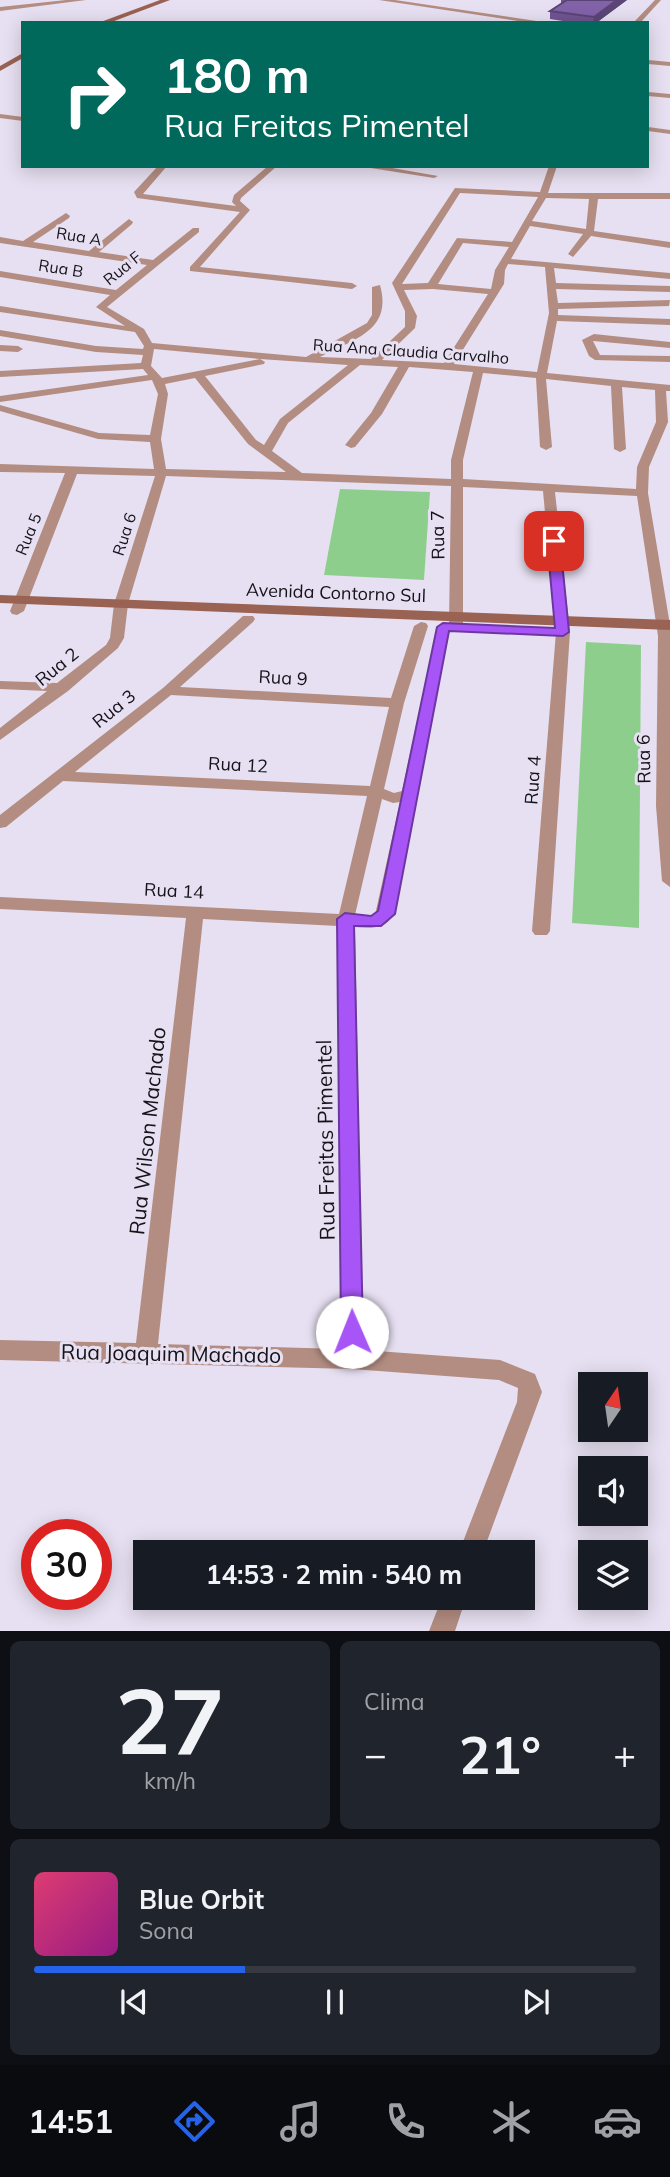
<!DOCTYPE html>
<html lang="pt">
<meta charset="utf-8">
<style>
:root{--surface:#171b24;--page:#20242c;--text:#f1f3f6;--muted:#9ea1a6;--line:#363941;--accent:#2563eb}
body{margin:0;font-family:Mulish,sans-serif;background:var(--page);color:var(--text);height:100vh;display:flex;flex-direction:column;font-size:26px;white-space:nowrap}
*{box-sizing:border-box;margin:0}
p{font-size:23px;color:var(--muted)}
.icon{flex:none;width:38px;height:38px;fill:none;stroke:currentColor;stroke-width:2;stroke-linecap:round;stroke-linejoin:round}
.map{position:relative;height:1631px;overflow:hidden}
.panel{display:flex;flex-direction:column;gap:10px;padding:10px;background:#0d0f14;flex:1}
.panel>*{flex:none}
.guide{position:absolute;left:21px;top:21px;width:628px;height:147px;border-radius:0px;box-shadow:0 4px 18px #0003;background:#00695c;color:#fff;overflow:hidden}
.needle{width:46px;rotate:13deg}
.controls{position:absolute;left:578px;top:1372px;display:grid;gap:14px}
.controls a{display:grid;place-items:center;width:70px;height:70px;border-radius:0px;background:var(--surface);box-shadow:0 4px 18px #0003;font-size:35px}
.speed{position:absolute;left:21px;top:1519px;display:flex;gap:14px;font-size:35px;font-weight:700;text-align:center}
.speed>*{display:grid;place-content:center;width:91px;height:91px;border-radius:50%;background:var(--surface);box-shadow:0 4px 18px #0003;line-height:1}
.speed .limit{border:10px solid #d22;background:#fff;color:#111}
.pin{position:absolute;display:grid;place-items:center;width:60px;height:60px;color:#fff;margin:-30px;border-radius:14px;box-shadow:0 4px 10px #0006}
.me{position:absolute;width:77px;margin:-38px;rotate:359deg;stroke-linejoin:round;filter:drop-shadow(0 0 5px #0008)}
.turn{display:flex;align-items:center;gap:24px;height:147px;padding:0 28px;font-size:32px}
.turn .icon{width:91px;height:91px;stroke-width:2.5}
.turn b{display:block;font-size:49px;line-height:60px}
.big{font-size:52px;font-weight:700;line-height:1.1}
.panel .tile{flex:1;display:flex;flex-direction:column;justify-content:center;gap:10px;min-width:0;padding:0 24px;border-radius:10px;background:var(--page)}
.panel .dial{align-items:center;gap:0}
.dial b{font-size:91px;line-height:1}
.song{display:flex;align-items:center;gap:21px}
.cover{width:84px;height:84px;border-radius:10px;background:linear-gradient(135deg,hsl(340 70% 55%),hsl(310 70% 35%))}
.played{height:7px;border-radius:4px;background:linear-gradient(90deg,var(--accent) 35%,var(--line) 35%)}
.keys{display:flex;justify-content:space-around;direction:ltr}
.heat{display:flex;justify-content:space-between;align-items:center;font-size:38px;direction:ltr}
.panel .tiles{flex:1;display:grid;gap:10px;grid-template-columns:1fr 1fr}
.tile:last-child{grid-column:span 2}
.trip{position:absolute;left:133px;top:1540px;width:402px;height:70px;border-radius:0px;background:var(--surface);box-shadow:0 4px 18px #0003;font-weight:700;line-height:70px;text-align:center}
.tab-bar{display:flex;height:112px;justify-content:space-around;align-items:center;background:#090b0e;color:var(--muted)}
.tab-bar .icon{width:49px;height:49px}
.tab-bar .active{color:var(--accent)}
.tab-bar b{font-size:32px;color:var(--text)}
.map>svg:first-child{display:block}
.green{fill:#8ece8d}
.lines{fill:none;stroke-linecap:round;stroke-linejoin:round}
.street{fill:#b38d82;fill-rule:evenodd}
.secondary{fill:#996252;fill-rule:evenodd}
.wall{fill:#705491}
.shaded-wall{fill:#5b4576}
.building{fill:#8262a9;stroke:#5b4576;stroke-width:2}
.route{fill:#a855f7;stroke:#6d37a1;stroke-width:2}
.labels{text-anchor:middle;stroke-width:6;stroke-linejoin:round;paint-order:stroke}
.far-street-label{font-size:16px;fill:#151319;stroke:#e7e0f2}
.street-label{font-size:18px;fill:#151319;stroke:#e7e0f2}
.near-street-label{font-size:21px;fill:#151319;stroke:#e7e0f2}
</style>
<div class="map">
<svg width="670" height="1631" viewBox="0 0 670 1631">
<rect width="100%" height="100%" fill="#e7e0f2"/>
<!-- green -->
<g class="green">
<path d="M340 489 430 492 424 580 324 575Z"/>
<path d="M586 642 641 645 639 928 572 923Z"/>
</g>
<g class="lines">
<!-- street -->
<g class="street">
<path d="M66 0H86L0 11V7Z"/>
<path d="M379 0H395L550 23H531Z"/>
<path d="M655 0H661L640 23H633Z"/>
<path d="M648 60 670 62V66L648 64Z"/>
<path d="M648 92 670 94V98L648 96Z"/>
<path d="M0 114 23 117V121L0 118Z"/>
<path d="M648 127 670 130V134L648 131Z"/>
<path d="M158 166H167L143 194 236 206 232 202 234 195 268 166H277L241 198 240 201 250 210 200 267 352 283 357 286 352 289 190 271V267L240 212 137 198 134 192Z"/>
<path d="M358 166H381L438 176 434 178Z"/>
<path d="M549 166H557L548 193H670V199H598L594 231 670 242V248L591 236 573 257 568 254 583 234 530 226 511 259 670 273V279L554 268 556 283 670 286V292L556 289 558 303 670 300 669 306 558 309V315L670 319V325L557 321 547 373 670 385V391H666L668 422 649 467 648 493 670 625V887L662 881 656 806 658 636 637 496 555 492 570 632 550 931 547 935H535L532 931 556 632 543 491 463 487V627L456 631 450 629 391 918C383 930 368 928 355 927L363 1350 500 1360 535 1374 542 1392 483 1552H459L517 1402 518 1388 499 1380 352 1369 0 1360V1340L136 1343 186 918 0 909V897L339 914 367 796 63 781 6 827 0 828V815L163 688 243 616H253L255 619 253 622 180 687 391 698 414 626 421 622 426 623 428 626 404 703 384 789 394 793 402 791 437 627 444 623 449 625 451 486 166 476 128 604 124 638 118 648 68 691 0 740V728L47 691 0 689V681L57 683 106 645 110 638 114 604 155 476 77 474 24 611 17 615 12 614 10 611 65 473 0 472V464L154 469 150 442 98 439 0 411V405L99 433 150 435 158 394 152 380 0 402V396L148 375 143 369 0 377V371L141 363 143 355 96 352 0 336V330L96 346 143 349 144 346 135 332 0 312V306L125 326 96 307 110 295 0 277V271L116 290 147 265 0 243V237L23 241 66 213 70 216 69 218 33 242 89 251 129 219 133 222 132 224 99 252 153 260 193 228H199V232L107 307 144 329 152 343 306 357 367 323 372 315V287L380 285C393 331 353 339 320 357L371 359 405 327V311L392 283 455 188 540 192ZM460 193 538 197 512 242 457 238 428 283 402 284ZM546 198 589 199 586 229 532 221ZM463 243 509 247 495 270 491 289 438 284ZM508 264 545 267 549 313 537 372 454 364 504 284 505 270ZM433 289 488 294 444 363 382 360 415 328 417 316 404 290ZM154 349 260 359 162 378 151 366ZM260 359 348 365 280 419 264 445 256 440 205 376 264 364 265 362ZM360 365 398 367 371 413 345 445 351 448 355 447 382 414 409 367 473 372 451 460V479L302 473 272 451 288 423ZM483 373 536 378 540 447 546 450 552 447 546 379 611 386 614 449 620 452 626 449 622 387 655 390 656 422 637 467 636 489 463 479V460ZM195 378 248 444 286 472 166 469 161 439 168 394 165 384ZM171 695 389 707 370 786 75 772ZM382 799 393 803 400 802 375 915H355ZM203 919 338 926 341 1349 158 1344Z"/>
<path d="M594 334 670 342V348L593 341 600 355 670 356V362L595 360 589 356 582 340Z"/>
<path d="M0 345 18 346 23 349 18 352 0 351Z"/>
<path d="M442 1598H466L455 1631H429Z"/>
</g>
<!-- secondary -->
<g class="secondary">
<path d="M160 0H170L109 23H98Z"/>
<path d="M23 53V58L0 71V66Z"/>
<path d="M0 595 670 620V630L0 603Z"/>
</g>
</g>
<!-- wall -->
<path class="wall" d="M561 0H627L596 23H576L550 19V11L561 4Z"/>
<!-- shaded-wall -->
<path class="shaded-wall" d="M617 0H627L596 23H593L594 17Z"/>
<!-- building -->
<path class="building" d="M567 0H617L594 17 550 11Z"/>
<!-- route -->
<path class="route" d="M554 537 560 541 569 632 563 636 449 631 395 914 381 926H354L363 1332 360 1339 352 1342 344 1339 341 1332 337 919 345 913 371 916 378 911 437 627 443 623 555 628 547 541Z"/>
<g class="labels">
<!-- far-street labels -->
<g class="far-street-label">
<text transform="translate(79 236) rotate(9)" y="6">Rua A</text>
<text transform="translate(61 268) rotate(9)" y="6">Rua B</text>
<text transform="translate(122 268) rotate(-39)" y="6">Rua F</text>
<text transform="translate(411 351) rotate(4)" y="6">Rua Ana Claudia Carvalho</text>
<text transform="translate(28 534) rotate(-68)" y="6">Rua 5</text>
<text transform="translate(124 534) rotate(-72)" y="6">Rua 6</text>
</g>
<!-- street labels -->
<g class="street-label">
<text transform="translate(438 535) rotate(-91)" y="6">Rua 7</text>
<text transform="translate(336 593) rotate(2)" y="6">Avenida Contorno Sul</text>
<text transform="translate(57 667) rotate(-39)" y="6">Rua 2</text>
<text transform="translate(283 678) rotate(3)" y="6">Rua 9</text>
<text transform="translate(114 709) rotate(-39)" y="6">Rua 3</text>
<text transform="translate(644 759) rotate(-91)" y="6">Rua 6</text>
<text transform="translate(238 765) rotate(3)" y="6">Rua 12</text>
<text transform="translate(533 780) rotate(-86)" y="6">Rua 4</text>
<text transform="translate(174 891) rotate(3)" y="6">Rua 14</text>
</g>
<!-- near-street labels -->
<g class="near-street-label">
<text transform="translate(148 1131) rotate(-84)" y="7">Rua Wilson Machado</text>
<text transform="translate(326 1140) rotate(-91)" y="7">Rua Freitas Pimentel</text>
<text transform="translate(171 1354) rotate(1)" y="7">Rua Joaquim Machado</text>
</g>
</g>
</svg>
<div class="controls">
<a><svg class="needle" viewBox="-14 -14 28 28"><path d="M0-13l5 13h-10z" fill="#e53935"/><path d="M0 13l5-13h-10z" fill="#9ea1a6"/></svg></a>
<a><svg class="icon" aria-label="sound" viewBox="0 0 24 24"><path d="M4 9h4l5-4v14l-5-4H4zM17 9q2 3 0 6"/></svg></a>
<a><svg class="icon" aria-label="layers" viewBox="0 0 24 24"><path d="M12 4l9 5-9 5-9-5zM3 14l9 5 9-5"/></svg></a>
</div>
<div class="speed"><div class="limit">30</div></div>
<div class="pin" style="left:554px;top:541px;background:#d93025"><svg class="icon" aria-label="arrive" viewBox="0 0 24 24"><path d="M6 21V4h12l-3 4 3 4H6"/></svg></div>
<svg class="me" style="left:352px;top:1332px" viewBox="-20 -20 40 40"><circle r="19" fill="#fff"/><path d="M0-13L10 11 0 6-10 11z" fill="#a855f7"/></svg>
<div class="trip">14:53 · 2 min · 540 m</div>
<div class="guide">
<div class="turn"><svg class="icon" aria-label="right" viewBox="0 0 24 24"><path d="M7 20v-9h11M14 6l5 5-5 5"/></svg><div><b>180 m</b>Rua Freitas Pimentel</div></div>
</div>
</div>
<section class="panel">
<div class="tiles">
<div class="tile dial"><b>27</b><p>km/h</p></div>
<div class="tile"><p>Clima</p>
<div class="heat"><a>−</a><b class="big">21°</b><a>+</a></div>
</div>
<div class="tile">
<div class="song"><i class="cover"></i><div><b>Blue Orbit</b><p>Sona</p></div></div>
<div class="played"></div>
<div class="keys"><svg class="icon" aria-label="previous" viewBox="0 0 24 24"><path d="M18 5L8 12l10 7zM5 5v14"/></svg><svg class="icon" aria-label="pause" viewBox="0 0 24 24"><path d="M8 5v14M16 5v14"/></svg><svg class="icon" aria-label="next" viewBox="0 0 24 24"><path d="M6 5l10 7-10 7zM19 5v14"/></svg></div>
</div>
</div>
</section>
<nav class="tab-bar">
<b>14:51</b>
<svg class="icon active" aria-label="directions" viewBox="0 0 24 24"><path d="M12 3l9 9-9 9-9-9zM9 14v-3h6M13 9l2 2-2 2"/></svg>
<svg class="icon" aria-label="music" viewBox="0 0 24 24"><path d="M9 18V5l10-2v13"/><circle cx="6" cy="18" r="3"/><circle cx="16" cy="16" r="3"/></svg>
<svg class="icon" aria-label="phone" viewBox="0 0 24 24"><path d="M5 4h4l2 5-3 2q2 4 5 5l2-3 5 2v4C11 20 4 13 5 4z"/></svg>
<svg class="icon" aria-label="climate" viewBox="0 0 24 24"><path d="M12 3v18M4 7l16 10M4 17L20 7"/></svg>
<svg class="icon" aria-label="car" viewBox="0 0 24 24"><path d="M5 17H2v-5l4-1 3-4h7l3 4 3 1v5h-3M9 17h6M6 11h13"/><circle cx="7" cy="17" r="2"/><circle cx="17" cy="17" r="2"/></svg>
</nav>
